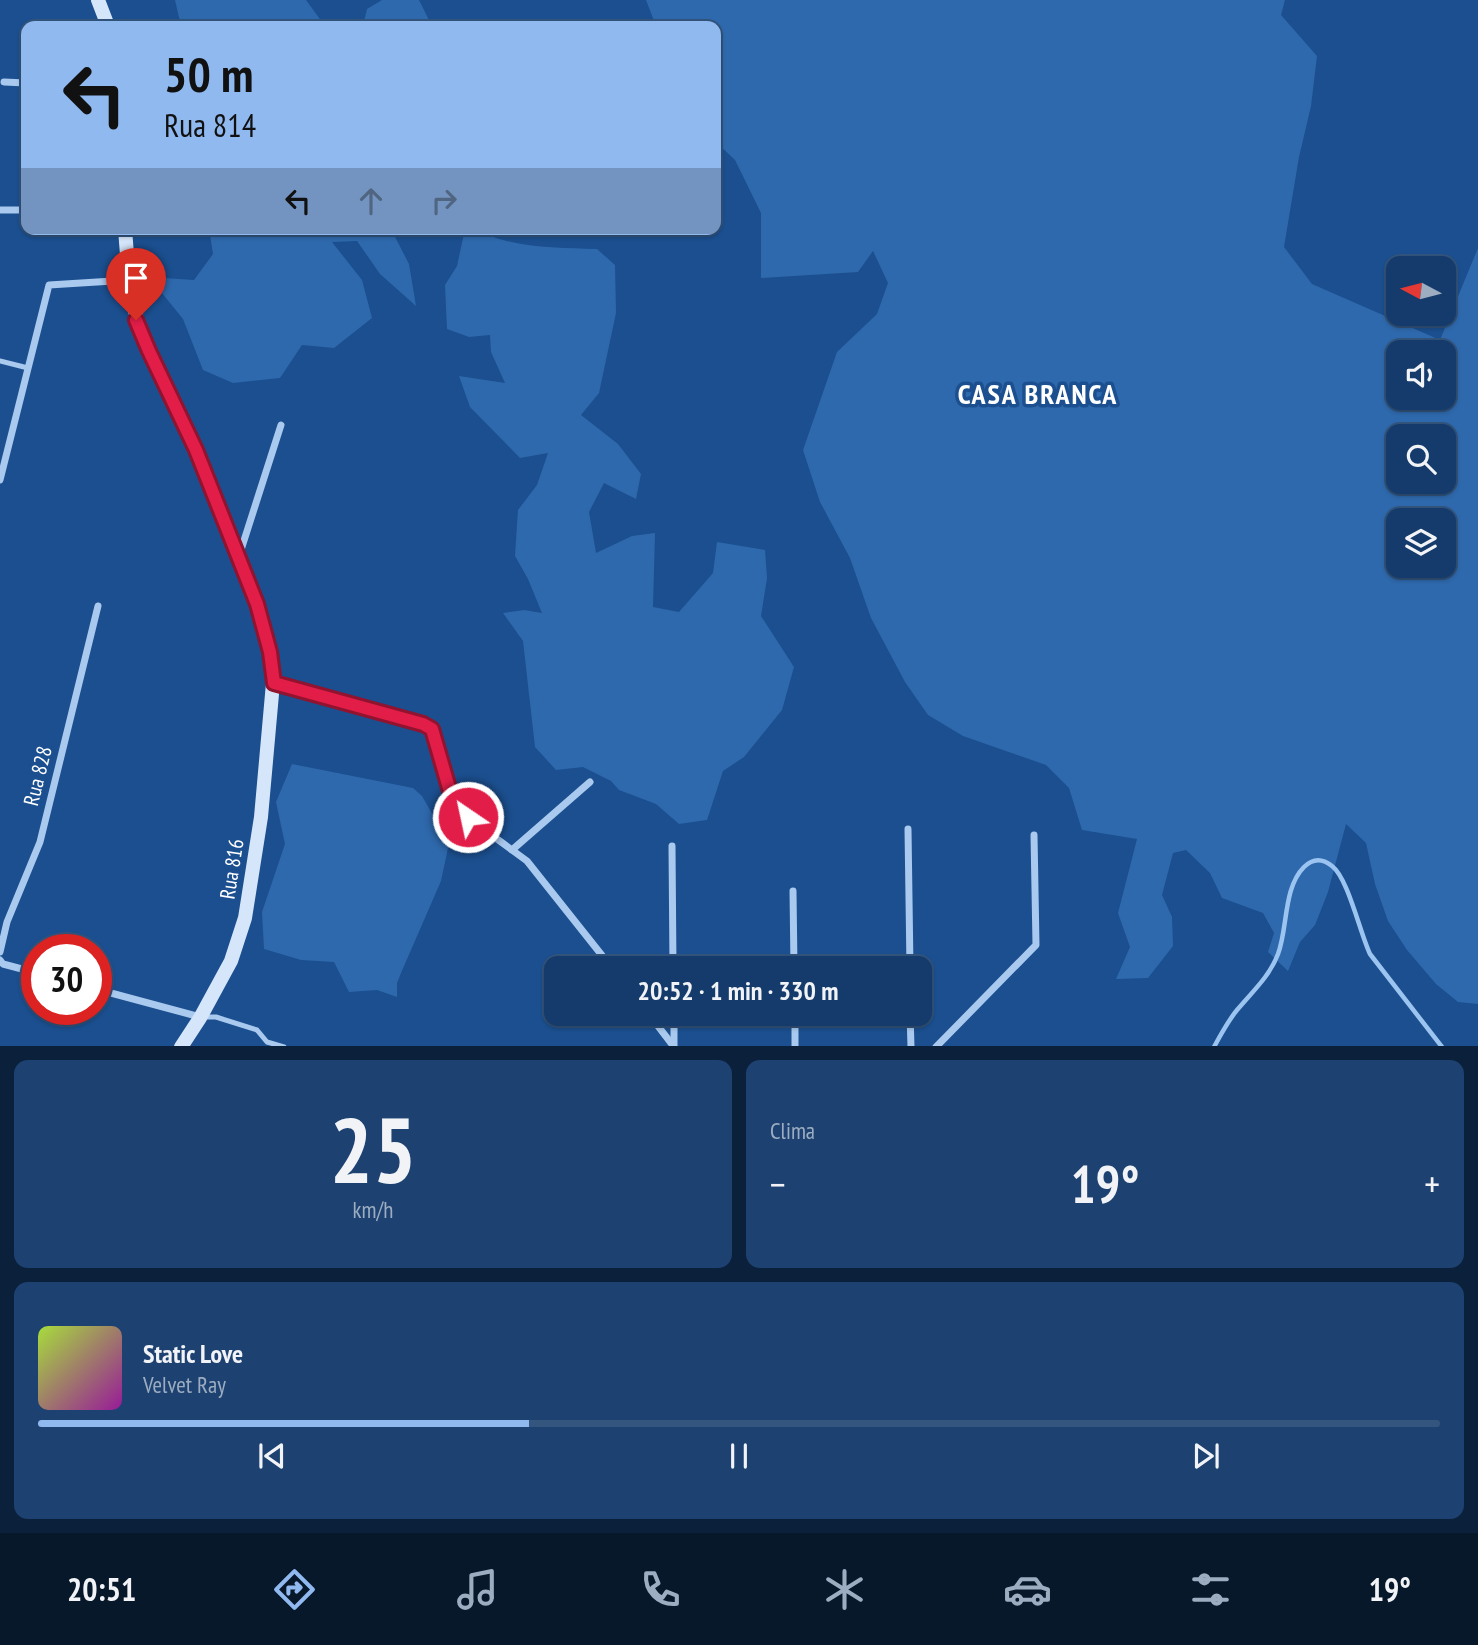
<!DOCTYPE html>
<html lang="pt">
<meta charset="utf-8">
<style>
:root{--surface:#143b6b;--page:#1d4271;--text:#f1f3f6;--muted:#9dadc1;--line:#33557e;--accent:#90b9f0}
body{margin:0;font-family:"PT Sans Narrow",sans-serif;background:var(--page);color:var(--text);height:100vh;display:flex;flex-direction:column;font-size:26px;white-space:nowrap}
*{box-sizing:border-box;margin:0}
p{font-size:23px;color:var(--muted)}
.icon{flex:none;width:38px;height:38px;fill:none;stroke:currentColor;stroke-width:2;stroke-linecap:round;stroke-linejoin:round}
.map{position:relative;height:1046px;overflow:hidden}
.details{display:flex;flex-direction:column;gap:14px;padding:14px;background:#0b203b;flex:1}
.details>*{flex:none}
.guide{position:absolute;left:21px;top:21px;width:700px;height:214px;border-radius:14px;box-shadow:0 2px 5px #0004,0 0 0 2px var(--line);background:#90b9f0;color:#111;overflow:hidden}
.needle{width:46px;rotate:277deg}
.buttons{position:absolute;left:1386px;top:256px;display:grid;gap:14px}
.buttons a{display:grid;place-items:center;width:70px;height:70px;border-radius:14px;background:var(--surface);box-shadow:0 2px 5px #0004,0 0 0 2px var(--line);font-size:35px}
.speed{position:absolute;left:21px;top:934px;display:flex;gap:14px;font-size:35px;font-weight:700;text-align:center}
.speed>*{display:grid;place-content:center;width:91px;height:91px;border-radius:50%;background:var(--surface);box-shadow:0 2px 5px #0004,0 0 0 2px var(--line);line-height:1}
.speed .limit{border:10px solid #d22;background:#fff;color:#111}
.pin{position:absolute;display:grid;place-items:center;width:60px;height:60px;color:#fff;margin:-72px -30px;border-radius:50% 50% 50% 0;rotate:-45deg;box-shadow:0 0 7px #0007}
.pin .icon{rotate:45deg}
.me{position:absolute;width:77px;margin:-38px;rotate:326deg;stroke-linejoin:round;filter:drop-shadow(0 0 5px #0008)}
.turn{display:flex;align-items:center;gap:24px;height:147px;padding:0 28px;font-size:32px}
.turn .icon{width:91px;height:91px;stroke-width:2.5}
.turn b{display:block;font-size:49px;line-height:60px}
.lanes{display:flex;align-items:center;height:66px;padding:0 28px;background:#0003;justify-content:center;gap:35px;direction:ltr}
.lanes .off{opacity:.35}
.big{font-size:52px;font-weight:700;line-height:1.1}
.details .card{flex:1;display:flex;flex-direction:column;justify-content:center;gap:10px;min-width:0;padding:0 24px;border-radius:14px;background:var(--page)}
.details .dial{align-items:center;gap:0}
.dial b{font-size:91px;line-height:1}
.song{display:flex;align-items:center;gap:21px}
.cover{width:84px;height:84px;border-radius:10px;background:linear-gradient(135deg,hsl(80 70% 55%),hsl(300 70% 35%))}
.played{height:7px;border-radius:4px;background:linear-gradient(90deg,var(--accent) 35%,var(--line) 35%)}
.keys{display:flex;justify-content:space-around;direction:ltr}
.heat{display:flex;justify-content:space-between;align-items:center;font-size:38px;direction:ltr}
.details .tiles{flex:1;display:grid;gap:14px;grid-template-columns:1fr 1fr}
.card:last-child{grid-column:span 2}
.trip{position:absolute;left:544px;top:956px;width:388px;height:70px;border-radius:14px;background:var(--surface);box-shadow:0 2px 5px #0004,0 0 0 2px var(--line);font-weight:700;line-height:70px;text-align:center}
.menu{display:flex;height:112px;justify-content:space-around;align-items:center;background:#08182b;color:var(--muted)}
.menu .icon{width:49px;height:49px}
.menu .on{color:var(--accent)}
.menu b{font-size:32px;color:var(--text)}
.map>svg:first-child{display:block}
.green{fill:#2e69ad;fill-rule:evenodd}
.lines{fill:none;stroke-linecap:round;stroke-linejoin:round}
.stream{stroke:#9cc4f0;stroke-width:4.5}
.lane{stroke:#a9c9ee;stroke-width:5}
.street{stroke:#a9c9ee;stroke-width:7}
.secondary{stroke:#d6e6fa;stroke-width:14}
.route-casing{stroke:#92132f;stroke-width:18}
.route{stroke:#e11d48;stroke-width:12}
.labels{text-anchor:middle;stroke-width:7;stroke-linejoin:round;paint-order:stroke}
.street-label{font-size:21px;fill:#fff;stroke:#1b4f8f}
.district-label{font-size:28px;font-weight:bold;letter-spacing:2px;fill:#fff;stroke:#1b4f8f}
</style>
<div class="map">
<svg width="1478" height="1047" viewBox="0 0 1478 1047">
<rect width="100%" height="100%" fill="#1b4f8f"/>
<!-- green -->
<g class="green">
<path d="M175 0H306L325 26H181Z"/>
<path d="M382 0H419L432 26H363L367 9Z"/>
<path d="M646 0H1285L1281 15 1317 56 1311 106 1299 157 1284 247 1312 284 1440 340 1478 248V1004L1458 1002 1436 984 1407 950 1388 921 1375 884 1366 843 1346 824 1328 892 1315 925 1300 942 1288 971 1268 952 1274 933 1263 913 1222 898 1210 873 1186 850 1173 853 1162 895 1172 917 1173 946 1148 978 1116 979 1130 947 1118 913 1137 839 1082 830 1069 788 1046 765 963 736 928 715 905 682 871 618 850 558 820 502 803 450 837 352 877 314 888 283 873 251 858 272 761 278V213L735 160 716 142V26H656ZM1398 352H1444V397H1398ZM1398 436H1444V481H1398ZM1398 520H1444V565H1398Z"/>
<path d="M209 229H391L409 264 416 306 380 274 357 241 332 242 362 280 372 318 334 348 302 345 280 378 233 383 203 370 183 319 149 277 194 280 213 254Z"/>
<path d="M465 229C479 229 490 237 503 240 533 248 566 248 597 249L615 265 616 313 599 393 581 415 618 444 641 474 636 499 604 483 589 512 596 553 632 536 655 533 653 607 679 612 713 573 717 542 765 550 767 578 761 616 794 667 782 710 744 757 723 771 707 820 679 824 656 804 619 790 611 781 583 767 556 770 535 747 523 641 503 613 524 610 542 613 528 579 515 556 518 510 537 485 548 453 520 458 470 407 459 376 505 383 491 352 490 335 469 337 447 329 445 285 457 266Z"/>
<path d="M292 764 413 788 422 796 449 843 441 881 401 973 397 983V997L377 990 349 992 334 962 301 960 264 949 262 912 285 844 276 802Z"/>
</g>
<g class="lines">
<!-- stream -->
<path class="stream" d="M1214 1047C1221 1034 1228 1021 1237 1010 1252 992 1270 976 1278 954 1288 928 1283 888 1304 867 1313 858 1322 858 1332 866 1348 878 1360 933 1370 954L1442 1047"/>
<!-- lane -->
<g class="lane">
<path d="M0 361 28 368"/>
<path d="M203 1017H216L257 1030 267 1042 284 1047"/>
</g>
<!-- street -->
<g class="street">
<path d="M4 82 26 83"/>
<path d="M0 210H26"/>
<path d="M0 480 49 285 129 280"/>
<path d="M240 553 281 425"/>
<path d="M273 683 423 724 431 729C439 742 439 757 443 772 455 813 480 826 512 850L590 782"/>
<path d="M908 829 910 968"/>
<path d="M672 846 673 968"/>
<path d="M512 850 527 861 612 968"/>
<path d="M793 891 794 968"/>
<path d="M0 952 7 922 40 842 98 606"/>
<path d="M0 960 3 964 37 973"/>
<path d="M96 989 200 1017"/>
<path d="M648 1013 674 1047"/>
<path d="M674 1013V1046"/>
<path d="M795 1013V1047"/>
<path d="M910 1013 911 1047"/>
<path d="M936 1047 1036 945 1034 835"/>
</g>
<!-- secondary -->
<g class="secondary">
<path d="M98 0 108 26"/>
<path d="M125 229 129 280 137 320 149 351 196 450 257 604 270 652 273 683 261 817 245 918 231 961 200 1018 181 1047"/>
</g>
</g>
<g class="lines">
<!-- route casing -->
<g class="route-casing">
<path id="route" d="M136 320 149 351 196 450 257 604 270 652 274 683 423 724 432 729 449 788 457 805 468 817"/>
</g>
<!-- route -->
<use href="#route" class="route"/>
</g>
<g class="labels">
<!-- street labels -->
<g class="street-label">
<text transform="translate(38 776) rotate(-76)" y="7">Rua 828</text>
<text transform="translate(232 869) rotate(-81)" y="7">Rua 816</text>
</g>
<!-- district labels -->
<g class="district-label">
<text x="1038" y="404">CASA BRANCA</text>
</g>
</g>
</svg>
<div class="buttons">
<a><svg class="needle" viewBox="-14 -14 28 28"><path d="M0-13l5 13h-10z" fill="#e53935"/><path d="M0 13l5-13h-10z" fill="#9dadc1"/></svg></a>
<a><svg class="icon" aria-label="sound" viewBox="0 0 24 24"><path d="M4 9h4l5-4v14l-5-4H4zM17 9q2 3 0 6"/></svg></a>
<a><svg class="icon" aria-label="search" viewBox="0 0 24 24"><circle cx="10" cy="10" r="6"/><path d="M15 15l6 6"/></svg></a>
<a><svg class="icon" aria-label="layers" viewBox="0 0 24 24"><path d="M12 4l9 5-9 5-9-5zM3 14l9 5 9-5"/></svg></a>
</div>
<div class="speed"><div class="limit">30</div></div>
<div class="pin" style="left:136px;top:320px;background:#d93025"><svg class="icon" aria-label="arrive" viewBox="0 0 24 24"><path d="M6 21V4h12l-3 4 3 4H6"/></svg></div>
<svg class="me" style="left:468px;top:817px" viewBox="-20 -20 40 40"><circle r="17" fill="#e11d48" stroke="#fff" stroke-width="3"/><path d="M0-11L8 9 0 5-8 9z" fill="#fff"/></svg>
<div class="trip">20:52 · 1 min · 330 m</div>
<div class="guide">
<div class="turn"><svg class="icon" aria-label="left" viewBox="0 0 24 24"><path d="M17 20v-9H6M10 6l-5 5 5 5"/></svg><div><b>50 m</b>Rua 814</div></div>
<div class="lanes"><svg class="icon" aria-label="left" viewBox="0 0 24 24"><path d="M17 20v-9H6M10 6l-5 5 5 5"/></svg><svg class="icon off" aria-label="ahead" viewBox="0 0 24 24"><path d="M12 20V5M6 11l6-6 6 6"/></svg><svg class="icon off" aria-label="right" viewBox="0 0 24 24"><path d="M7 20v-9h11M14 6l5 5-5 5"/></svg></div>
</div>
</div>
<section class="details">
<div class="tiles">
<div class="card dial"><b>25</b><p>km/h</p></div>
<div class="card"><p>Clima</p>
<div class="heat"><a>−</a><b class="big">19°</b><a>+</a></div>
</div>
<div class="card">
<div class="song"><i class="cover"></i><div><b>Static Love</b><p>Velvet Ray</p></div></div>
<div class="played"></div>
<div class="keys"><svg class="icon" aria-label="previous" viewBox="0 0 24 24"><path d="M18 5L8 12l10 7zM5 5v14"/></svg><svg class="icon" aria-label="pause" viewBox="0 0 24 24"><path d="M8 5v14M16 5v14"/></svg><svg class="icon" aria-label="next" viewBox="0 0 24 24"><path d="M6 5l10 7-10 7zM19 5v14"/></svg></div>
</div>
</div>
</section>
<nav class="menu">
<b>20:51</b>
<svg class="icon on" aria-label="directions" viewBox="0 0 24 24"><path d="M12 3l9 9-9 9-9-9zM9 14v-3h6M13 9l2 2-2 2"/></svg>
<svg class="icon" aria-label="music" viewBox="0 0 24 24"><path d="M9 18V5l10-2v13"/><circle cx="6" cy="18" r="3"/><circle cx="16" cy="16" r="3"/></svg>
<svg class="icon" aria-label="phone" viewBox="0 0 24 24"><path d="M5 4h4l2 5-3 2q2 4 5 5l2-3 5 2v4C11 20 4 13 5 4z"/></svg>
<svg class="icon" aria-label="climate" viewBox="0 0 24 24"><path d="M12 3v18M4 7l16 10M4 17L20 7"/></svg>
<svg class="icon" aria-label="car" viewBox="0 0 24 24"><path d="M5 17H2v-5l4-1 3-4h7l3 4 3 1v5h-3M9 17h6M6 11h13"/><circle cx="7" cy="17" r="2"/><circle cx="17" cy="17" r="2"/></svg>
<svg class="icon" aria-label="filters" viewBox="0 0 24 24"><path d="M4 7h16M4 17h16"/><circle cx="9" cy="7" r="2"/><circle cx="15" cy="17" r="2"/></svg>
<b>19°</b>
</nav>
